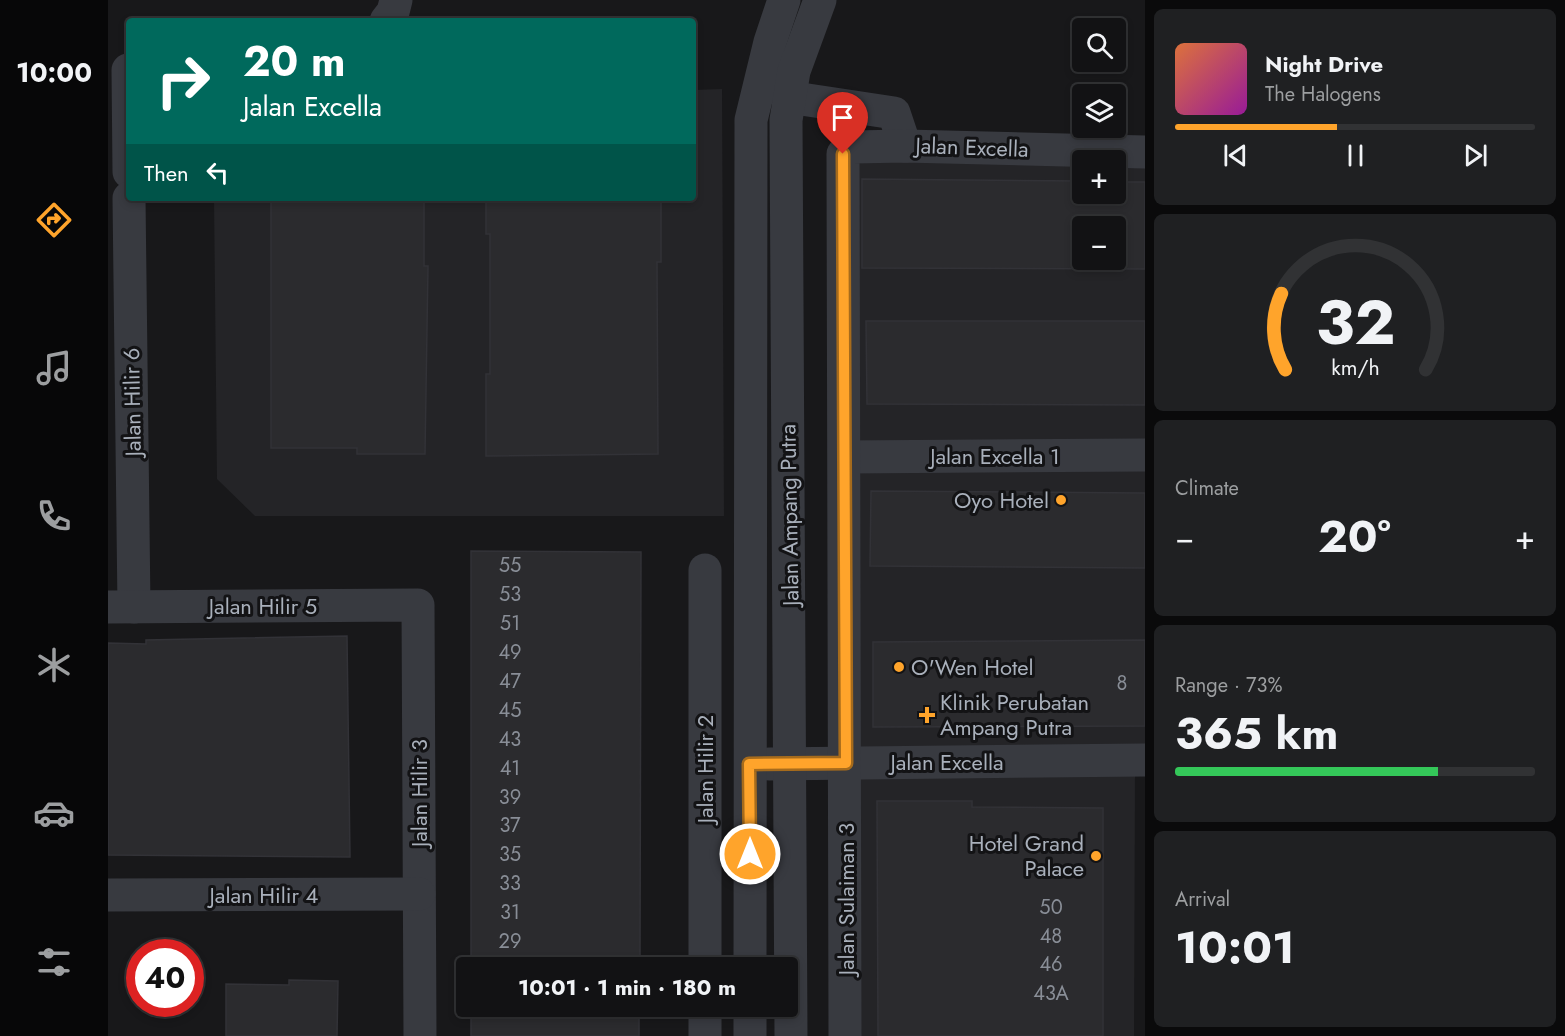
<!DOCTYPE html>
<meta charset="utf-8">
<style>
:root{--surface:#121214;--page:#1f2022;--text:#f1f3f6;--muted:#9c9ea0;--line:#313234;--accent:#ffa42b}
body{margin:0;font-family:Jost,sans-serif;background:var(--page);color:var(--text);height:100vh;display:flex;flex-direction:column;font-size:22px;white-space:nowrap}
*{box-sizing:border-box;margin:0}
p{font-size:20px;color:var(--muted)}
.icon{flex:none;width:33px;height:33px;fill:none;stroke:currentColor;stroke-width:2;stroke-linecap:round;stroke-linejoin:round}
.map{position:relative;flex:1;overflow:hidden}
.drawer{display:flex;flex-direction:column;gap:9px;padding:9px;background:#0a0a0b;width:420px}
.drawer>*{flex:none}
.top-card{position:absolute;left:18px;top:18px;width:570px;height:183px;border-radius:6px;box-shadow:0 3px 9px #0003,0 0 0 2px var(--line);background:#00695c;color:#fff;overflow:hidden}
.controls{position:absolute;left:964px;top:18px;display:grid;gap:12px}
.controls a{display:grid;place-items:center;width:54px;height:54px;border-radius:6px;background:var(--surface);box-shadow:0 3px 9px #0003,0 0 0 2px var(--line);font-size:30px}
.speed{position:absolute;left:18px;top:939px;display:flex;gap:12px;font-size:30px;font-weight:700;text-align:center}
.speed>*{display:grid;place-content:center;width:78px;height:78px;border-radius:50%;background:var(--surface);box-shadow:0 3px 9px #0003,0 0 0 2px var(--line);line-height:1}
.speed .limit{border:9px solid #d22;background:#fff;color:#111}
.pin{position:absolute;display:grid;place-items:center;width:51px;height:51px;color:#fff;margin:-62px -26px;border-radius:50% 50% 50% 0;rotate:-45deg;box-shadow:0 0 6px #0007}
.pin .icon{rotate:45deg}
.me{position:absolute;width:66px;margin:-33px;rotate:0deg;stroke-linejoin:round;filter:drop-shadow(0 0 4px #0008)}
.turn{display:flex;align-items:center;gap:21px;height:126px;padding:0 18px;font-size:27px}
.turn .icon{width:78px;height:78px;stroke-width:2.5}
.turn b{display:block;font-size:42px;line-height:51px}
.then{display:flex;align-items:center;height:57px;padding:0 18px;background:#0003;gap:12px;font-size:22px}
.big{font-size:45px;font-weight:700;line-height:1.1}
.drawer .widget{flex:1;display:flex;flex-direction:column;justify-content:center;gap:9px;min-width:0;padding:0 21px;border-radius:9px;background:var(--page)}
.drawer .dial{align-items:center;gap:0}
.dial svg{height:156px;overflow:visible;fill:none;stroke:var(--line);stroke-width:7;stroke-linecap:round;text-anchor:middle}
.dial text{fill:var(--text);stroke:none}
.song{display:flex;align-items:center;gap:18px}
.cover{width:72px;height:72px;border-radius:9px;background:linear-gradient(135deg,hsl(20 70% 55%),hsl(300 70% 35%))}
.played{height:6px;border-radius:3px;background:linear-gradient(90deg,var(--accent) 45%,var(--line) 45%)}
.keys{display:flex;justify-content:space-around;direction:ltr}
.heat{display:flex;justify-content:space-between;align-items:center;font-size:33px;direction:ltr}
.charge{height:9px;border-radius:4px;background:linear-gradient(90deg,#34c759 73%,var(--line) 0)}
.trip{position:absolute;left:348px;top:957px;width:342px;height:60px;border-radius:6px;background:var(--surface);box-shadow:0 3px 9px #0003,0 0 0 2px var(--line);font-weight:700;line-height:60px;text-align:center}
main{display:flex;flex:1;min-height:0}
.menu{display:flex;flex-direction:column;width:108px;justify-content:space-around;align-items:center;background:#070708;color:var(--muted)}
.menu .icon{width:42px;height:42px}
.menu .selected{color:var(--accent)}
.menu b{font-size:27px;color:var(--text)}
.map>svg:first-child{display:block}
.built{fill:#242427;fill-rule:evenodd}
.building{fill:#2b2b2e;stroke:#323237;stroke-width:1.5;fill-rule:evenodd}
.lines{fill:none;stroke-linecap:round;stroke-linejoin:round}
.minor{stroke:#383a40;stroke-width:33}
.route-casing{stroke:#a66b1c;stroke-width:15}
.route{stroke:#ffa42b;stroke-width:10}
.poi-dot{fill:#ffa42b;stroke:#131315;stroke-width:2}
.labels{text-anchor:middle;stroke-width:6;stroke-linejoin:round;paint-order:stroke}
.number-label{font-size:20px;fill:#898e97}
.street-label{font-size:22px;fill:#a9b0bb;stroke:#131315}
.poi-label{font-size:22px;fill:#a9b0bb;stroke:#131315;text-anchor:end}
</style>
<main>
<nav class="menu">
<b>10:00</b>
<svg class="icon selected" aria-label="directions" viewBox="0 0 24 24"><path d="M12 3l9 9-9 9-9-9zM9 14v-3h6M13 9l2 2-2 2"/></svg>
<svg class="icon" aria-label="music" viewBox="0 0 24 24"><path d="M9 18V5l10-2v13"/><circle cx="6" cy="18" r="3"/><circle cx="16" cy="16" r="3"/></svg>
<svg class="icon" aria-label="phone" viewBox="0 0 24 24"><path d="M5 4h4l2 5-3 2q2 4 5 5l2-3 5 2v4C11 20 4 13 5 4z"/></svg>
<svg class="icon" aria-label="climate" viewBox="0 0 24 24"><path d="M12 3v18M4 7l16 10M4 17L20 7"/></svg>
<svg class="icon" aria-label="car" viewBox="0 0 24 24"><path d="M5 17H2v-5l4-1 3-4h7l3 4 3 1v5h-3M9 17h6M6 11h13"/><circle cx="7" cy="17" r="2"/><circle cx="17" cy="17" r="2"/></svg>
<svg class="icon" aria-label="filters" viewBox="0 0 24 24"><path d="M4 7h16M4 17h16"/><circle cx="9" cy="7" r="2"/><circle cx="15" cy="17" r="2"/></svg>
</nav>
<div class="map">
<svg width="1037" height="1036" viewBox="0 0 1037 1036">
<rect width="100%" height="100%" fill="#18181a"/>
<!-- built -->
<g class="built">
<path d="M614 89 616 516H147L109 479 106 198H585V90Z"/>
<path d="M746 160 975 166V194H1008V167L1037 168V749L751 754ZM975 226H1008V260H975Z"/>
<path d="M1027 770 1026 1036H750L752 771Z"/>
</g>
<!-- building -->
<g class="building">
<path d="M754 179 975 181V194H1008V182H1037V269L754 268ZM975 226H1008V260H975Z"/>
<path d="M163 198H316V266H320L317 454H249V448H163Z"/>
<path d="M378 198H553V262H549L550 454 378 456V374H382V234H378Z"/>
<path d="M758 321H1037V405L759 404Z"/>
<path d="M763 491 1037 493V568L762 566Z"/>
<path d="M363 551 533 552 532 956H363Z"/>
<path d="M239 636 242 857 0 855V643L38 644V640Z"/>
<path d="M1037 640V726L765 727V642Z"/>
<path d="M769 801H864V807L995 808V1036H770Z"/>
<path d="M181 980 230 981 229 1036H118V984L181 985Z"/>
<rect x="363" y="1006" width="168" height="30"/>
</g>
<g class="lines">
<!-- minor -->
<g class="minor">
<path d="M278 21 285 12 288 0"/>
<path d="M20 70 21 172"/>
<path d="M680 97 786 113 797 146"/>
<path d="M21 198 26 607"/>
<path d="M737 457 1037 455"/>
<path d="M597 570V968"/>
<path d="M0 607 310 605 312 1036"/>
<path d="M661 764 1037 760"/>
<path d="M0 895 311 894"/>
<path d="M642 968 643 120 662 42 676 0"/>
<path d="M642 1006V1036"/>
<path d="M597 1036V1006"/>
<path d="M683 1036 678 120 686 71 712 0"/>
<path d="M737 1036 735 154 745 147 797 146 1037 152"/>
</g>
</g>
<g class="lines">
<!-- route casing -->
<g class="route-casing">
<path id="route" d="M642 854 641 764 738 763 735 154"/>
</g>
<!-- route -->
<use href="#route" class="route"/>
</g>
<!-- markers -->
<g class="poi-dot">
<circle cx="953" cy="500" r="6"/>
<circle cx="791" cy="667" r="6"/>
<path d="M816 706h6v6h6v6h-6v6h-6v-6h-6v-6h6z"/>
<circle cx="988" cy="856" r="6"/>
</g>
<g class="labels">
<!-- number labels -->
<g class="number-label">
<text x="402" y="572">55</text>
<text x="402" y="601">53</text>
<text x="402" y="630">51</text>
<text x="402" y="659">49</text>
<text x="402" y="688">47</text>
<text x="1014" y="690">8</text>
<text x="402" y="717">45</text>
<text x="402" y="746">43</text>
<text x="402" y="775">41</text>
<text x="402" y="804">39</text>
<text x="402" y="832">37</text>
<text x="402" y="861">35</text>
<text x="402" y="890">33</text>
<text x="943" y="914">50</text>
<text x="402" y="919">31</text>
<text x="943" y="943">48</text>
<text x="402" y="948">29</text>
<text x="943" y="971">46</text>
<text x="943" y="1000">43A</text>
</g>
<!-- street labels -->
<g class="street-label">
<text transform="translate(864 147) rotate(2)" y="8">Jalan Excella</text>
<text transform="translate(24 402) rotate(-91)" y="8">Jalan Hilir 6</text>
<text x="887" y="464">Jalan Excella 1</text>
<text transform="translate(681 515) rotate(-91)" y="8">Jalan Ampang Putra</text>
<text x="155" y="614">Jalan Hilir 5</text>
<text x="839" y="770">Jalan Excella</text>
<text transform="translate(597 769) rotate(-90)" y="8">Jalan Hilir 2</text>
<text transform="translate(311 793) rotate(-90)" y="8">Jalan Hilir 3</text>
<text x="156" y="903">Jalan Hilir 4</text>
<text transform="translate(738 899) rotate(-90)" y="8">Jalan Sulaiman 3</text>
</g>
<!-- poi labels -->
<g class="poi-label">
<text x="941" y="508">Oyo Hotel</text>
<text x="803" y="675" text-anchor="start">O'Wen Hotel</text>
<text x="832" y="710" text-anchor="start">Klinik Perubatan<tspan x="832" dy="25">Ampang Putra</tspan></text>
<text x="976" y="851">Hotel Grand<tspan x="976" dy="25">Palace</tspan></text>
</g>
</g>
</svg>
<div class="controls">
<a><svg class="icon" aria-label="search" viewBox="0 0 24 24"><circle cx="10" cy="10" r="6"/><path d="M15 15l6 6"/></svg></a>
<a><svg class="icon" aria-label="layers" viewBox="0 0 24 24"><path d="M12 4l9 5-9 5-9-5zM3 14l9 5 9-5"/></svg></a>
<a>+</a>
<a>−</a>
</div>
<div class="speed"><div class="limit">40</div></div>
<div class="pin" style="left:735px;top:154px;background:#d93025"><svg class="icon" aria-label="arrive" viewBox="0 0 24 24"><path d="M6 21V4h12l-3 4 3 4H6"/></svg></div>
<svg class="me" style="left:642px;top:854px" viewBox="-20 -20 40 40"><circle r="17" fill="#ffa42b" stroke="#fff" stroke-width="3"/><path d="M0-11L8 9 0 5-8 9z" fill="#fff"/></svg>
<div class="trip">10:01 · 1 min · 180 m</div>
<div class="top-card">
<div class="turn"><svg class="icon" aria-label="right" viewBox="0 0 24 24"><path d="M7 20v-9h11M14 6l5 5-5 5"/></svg><div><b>20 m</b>Jalan Excella</div></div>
<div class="then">Then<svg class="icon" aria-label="left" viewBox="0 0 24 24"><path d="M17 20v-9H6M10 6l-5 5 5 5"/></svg></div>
</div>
</div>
<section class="drawer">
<div class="widget">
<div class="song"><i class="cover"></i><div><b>Night Drive</b><p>The Halogens</p></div></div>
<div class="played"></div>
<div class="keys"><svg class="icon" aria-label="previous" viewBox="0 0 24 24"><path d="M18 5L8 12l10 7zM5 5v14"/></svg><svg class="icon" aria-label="pause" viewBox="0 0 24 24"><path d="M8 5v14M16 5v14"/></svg><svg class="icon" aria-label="next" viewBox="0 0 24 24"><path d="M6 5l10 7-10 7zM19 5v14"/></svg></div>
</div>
<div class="widget dial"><svg viewBox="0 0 100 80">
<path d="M14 69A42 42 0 1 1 86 69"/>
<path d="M14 69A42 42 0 0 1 12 30" stroke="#ffa42b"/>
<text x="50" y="56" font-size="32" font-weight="700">32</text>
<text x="50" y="72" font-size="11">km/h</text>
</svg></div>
<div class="widget"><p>Climate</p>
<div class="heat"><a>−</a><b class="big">20°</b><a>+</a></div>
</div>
<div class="widget"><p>Range · 73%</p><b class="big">365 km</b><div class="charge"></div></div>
<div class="widget"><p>Arrival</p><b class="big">10:01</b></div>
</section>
</main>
